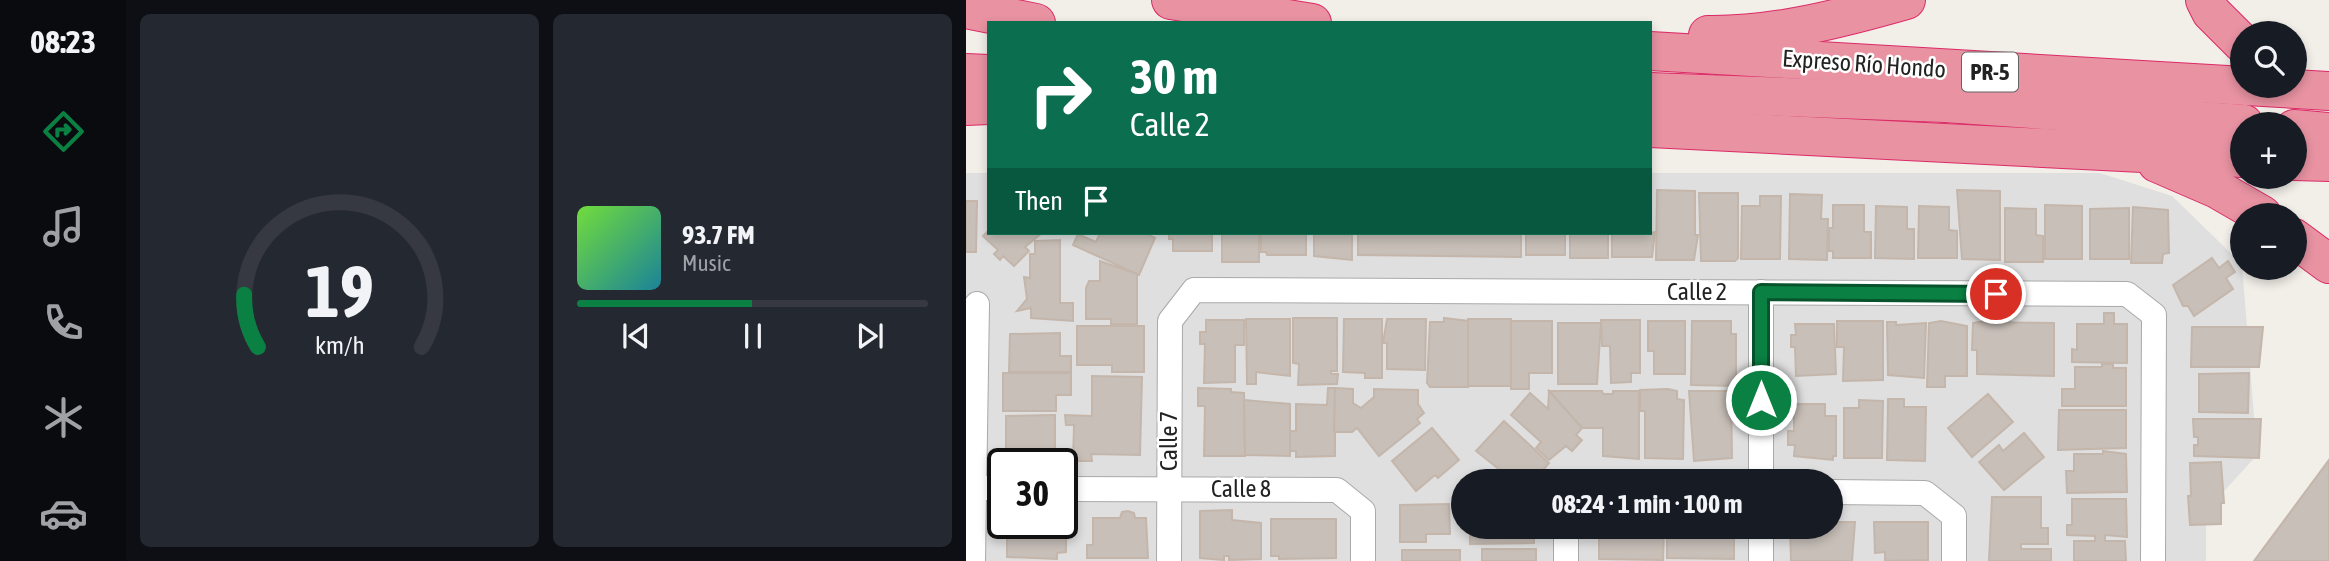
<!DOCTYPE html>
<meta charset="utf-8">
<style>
:root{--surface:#171b24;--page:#242831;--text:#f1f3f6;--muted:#9ea1a6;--line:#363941;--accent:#0b8043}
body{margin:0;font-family:"Asap Condensed",sans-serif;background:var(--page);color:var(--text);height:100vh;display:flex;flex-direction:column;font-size:26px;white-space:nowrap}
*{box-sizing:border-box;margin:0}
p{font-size:23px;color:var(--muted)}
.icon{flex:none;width:38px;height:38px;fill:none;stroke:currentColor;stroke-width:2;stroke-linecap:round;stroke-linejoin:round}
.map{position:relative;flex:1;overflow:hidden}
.panel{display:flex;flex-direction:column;gap:14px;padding:14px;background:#0d0f14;width:840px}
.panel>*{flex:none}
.banner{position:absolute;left:21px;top:21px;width:665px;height:214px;border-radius:0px;box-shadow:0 4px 10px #0003;background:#0b6e4f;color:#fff;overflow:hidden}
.tools{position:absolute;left:1264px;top:21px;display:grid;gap:14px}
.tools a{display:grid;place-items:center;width:77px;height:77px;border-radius:50%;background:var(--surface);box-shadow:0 4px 10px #0003;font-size:35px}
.speed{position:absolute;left:21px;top:448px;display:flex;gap:14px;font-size:35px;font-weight:700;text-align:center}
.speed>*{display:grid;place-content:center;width:91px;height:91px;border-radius:50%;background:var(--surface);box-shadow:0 4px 10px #0003;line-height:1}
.speed .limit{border:4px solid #111;border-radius:10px;background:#fff;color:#111}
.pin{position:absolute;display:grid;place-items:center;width:60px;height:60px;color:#fff;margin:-30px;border:4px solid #fff;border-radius:50%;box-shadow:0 2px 7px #0007}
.me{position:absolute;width:77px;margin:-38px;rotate:0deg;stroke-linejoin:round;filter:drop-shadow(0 0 5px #0008)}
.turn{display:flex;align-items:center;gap:24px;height:147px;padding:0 28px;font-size:32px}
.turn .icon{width:91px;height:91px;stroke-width:2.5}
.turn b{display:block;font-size:49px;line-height:60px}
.then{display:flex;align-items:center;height:66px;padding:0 28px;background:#0003;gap:14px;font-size:26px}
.panel .tile{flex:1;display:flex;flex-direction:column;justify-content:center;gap:10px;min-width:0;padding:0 24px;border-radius:10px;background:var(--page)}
.panel .dial{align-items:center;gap:0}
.dial svg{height:182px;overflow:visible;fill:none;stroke:var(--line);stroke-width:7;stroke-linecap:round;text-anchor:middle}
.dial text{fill:var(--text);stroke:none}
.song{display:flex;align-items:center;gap:21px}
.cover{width:84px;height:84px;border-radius:10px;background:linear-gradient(135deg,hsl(100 70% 55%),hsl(190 70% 35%))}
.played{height:7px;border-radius:4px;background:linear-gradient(90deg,var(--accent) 50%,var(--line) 50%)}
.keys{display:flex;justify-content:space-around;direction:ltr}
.panel .tiles{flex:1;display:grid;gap:14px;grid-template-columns:repeat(2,1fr)}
.trip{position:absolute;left:485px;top:469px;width:392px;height:70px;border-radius:35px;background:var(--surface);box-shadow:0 4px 10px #0003;font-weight:700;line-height:70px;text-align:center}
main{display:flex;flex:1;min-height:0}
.tabs{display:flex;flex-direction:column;width:126px;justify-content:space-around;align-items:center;background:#090b0e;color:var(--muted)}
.tabs .icon{width:49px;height:49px}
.tabs .current{color:var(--accent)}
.tabs b{font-size:32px;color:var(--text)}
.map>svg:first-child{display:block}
.residential{fill:#e0dfdf;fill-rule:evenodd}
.building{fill:#c7bfb8;stroke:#c4b6ab;stroke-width:2}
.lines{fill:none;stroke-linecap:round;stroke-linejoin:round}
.minor-casing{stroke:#a9a9a9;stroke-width:26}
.motorway-casing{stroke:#dc2a67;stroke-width:40}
.minor{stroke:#fff;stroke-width:24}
.motorway{stroke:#e892a2;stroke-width:38}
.route-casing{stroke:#07532c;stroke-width:18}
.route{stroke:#0b8043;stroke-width:12}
.labels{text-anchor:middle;stroke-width:5;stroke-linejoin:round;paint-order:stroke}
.shield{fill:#fff;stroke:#646464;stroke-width:2}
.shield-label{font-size:23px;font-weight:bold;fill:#222}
.street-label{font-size:24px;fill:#222;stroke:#fff}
</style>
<main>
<nav class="tabs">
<b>08:23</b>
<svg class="icon current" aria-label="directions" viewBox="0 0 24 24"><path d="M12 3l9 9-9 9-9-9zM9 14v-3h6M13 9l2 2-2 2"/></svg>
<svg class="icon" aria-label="music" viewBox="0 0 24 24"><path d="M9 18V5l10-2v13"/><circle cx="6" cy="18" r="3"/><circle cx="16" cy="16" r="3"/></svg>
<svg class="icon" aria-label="phone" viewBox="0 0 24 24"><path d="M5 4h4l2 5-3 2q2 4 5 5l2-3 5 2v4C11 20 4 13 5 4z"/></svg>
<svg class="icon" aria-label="climate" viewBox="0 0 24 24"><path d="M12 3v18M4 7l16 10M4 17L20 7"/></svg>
<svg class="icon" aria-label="car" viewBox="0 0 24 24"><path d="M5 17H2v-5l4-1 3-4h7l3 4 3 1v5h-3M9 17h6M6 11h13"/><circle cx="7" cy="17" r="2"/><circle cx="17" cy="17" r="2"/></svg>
</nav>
<section class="panel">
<div class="tiles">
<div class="tile dial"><svg viewBox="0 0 100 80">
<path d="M14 69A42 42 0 1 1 86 69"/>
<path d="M14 69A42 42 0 0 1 8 46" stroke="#0b8043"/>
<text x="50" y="56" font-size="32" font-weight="700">19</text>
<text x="50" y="72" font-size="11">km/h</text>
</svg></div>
<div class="tile">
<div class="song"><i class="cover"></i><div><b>93.7 FM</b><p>Music</p></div></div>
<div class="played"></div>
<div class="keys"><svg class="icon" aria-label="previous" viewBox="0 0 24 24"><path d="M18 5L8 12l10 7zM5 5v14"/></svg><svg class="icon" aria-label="pause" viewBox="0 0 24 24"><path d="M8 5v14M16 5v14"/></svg><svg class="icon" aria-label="next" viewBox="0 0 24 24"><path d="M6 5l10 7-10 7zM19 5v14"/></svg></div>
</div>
</div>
</section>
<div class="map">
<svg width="1363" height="561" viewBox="0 0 1363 561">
<rect width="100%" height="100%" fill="#f2efe9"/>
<!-- residential -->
<path class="residential" d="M0 173H23V233H684V173H1134L1206 196 1276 264 1291 455 1240 511V561H0ZM37 464H96V523H37ZM497 481H864V527H497Z"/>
<!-- building -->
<g class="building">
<path d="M691 190 729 191V235H732L728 260H690Z"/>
<path d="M991 190 1034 191V260L996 259Z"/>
<path d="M733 193H772V258L769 261H735Z"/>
<path d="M824 194 856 195 855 219H862L861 260 823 259Z"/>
<path d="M794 196H815L814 259H775L776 206H794Z"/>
<path d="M0 201H11L10 252H0Z"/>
<path d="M867 205H898V232H905V258H867V251H863V228H867Z"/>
<path d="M1079 205 1116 206V259H1079Z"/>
<path d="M684 206 685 233 689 232 686 257H646V233H684Z"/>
<path d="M910 206 941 207V229H948V259L909 258Z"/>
<path d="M953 206 983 207V230L991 231V258H952Z"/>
<path d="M1167 207 1202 210 1203 253 1197 254 1196 263H1165Z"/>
<path d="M1039 208 1070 209V235L1077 236V262H1039Z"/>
<path d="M1163 208V259H1124V209Z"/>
<path d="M23 230V233H76L59 247 63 251 48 266 37 256 34 260 28 254 32 250 17 236Z"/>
<path d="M134 233H179L189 238 173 275 107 245 112 234 130 242Z"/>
<path d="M203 233H246V251H207V239H203Z"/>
<rect x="256" y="233" width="37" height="29"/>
<path d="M295 233H340V255H301L300 252H295Z"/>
<path d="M348 233H386V260L348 256Z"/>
<path d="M392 233H555V257L392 255Z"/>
<rect x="560" y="233" width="39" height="22"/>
<rect x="604" y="233" width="38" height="25"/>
<path d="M94 240V303H107V321L65 318V308L51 311 61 299 58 277 64 278V254H69V241Z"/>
<path d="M1246 258 1253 268 1262 261 1269 272 1260 278 1267 289 1228 316 1222 306H1217L1207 285Z"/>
<path d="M134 261 171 274V324H145V319H120V288L123 281H134Z"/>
<path d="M1138 313H1148V324H1161V363L1106 362V349L1111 350V324H1138Z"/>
<path d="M327 318H371V371H365V374H372L371 384 332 385 333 364 327 363Z"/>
<path d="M478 318 503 321 502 387H464L461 383 464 322H478Z"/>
<path d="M280 319H324V376L290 372V384H281Z"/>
<path d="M378 319H416V378H399V373L377 372Z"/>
<path d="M421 319H460L459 370 421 369V343H417Z"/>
<rect x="502" y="319" width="43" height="67"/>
<path d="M240 320H278V345H269V382L238 383 239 344H234V332H240Z"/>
<path d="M635 320H674V373H665V382L645 383 644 346H636Z"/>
<path d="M545 321H586V373H563V389H545Z"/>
<path d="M682 321H719V374H688V351H682Z"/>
<path d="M726 321H765V334H770V386L725 385Z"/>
<path d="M871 321H917V380L877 381 878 347H871Z"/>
<path d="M975 321 1001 326V376H979V387H961L963 323Z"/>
<path d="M921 322H930V325L960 323 958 378 922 375Z"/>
<path d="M1012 322 1088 323V376L1011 374V350H1006L1007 323Z"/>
<path d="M592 323H635L631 384H592Z"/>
<path d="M829 324H868L870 374 830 376 829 347H825V335H830Z"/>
<path d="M111 326H178V372H146V365H111Z"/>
<path d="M1226 327H1297L1293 367H1225Z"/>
<path d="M94 333V356H105V372H43L44 334Z"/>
<path d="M1136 364H1147V368H1160V406H1096V389H1109V367H1136Z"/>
<path d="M37 373H105V395H90V411H37Z"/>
<path d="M1283 373 1282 413 1233 412V374Z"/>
<path d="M126 376 176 377 174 455 125 454 126 461H107L108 425H100L99 415 126 416Z"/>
<path d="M232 388 265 389V392L278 393 279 456H238L239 406H232Z"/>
<path d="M362 388H369V456L330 457V451H324V431H330V404L361 405Z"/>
<path d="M369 388 387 389V403L395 408 408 397V389L452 390V404L458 413 451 419 454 423 413 456 391 428 386 432H368Z"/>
<path d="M702 389 711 391V399L718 400 717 459 679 458V411H674V390Z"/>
<path d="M583 391H636L637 394H647V391H673V459L637 456V428H616Z"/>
<path d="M583 391 616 428 610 435 616 440 606 451 600 446 583 460 570 448 575 442 545 415 564 393 582 409Z"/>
<path d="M723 391H765L766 458 728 461Z"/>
<path d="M1022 394 1047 422 1006 457 982 428Z"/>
<path d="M922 399H938V407H960L959 461 921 460Z"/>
<path d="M278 400 324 404V456L279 455Z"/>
<path d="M893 400 917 401 916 458H878V408H893Z"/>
<path d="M828 404H859V416H870V456H867V460L828 456 829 445H822V431H828Z"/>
<path d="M1093 410H1160V448L1092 450Z"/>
<path d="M89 415V455H62V459H50L51 454H40V416Z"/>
<path d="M1227 419H1295L1293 458 1228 456V445H1232V437H1228Z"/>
<path d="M538 421 583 463 577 470 580 473 572 481H543L544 478 510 451Z"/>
<path d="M466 428 493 460 472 478 469 475 450 491 426 461Z"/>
<path d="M1058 433 1078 457 1038 490 1013 462 1033 445 1037 451Z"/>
<path d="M1137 451 1160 454 1161 492 1101 493 1100 471H1108V454H1137Z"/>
<path d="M1363 460V561H1288Z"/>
<path d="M1255 462 1258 503H1255V524L1224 525 1222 496H1225L1224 463Z"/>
<path d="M1026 497H1075V528H1082V544H1055V549H1085V561H1023Z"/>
<path d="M1106 499H1160L1161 537 1139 535V541H1159L1160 561H1108V541H1129V536L1101 535V525H1106Z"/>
<path d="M483 504 484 534H460V542H434V505Z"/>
<path d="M266 510V520L295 523V559L263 560V556H258V560L234 558V511Z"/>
<path d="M162 511 168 513 169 518H180L182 558H121V545H127V518H154L156 512Z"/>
<path d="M305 519H370V558L313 559V556H305Z"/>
<path d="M96 520H100V552L91 553V559L41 557V523H96Z"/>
<path d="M864 522H889L886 561H825L824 527H864Z"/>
<path d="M908 522H962V560L919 561V552L909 553Z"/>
<path d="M504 527H574V533H568V543L504 544Z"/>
<path d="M633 527H698L697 560 633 559Z"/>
<path d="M701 527H768V559L701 558Z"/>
<rect x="516" y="549" width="54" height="12"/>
<rect x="436" y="550" width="58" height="11"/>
</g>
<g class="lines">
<!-- minor casing -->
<g class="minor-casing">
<g id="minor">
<path d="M795 481V292"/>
<path d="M0 488H37"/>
<path d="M96 489 371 490 397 511V561"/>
<path d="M864 492 959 493 988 516V561"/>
<path d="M7 561 11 304"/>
<path d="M203 561 204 321 228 290 1161 294 1188 315 1187 561"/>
<path d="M600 561V527"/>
<path d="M795 561V527"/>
</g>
</g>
<!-- motorway casing -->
<g class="motorway-casing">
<g id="motorway">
<path d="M205 0 346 23"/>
<path d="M1239 0 1245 12 1276 43"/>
<path d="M0 9 70 23"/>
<path d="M742 35C808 36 877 18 940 0"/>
<path d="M684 51 1363 91"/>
<path d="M0 73 23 74"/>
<path d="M684 92 979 103 1278 124"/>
<path d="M0 106 23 105"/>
<path d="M684 128 1276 158"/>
<path d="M1328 129 1363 132"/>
<path d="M1328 161 1363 162"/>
<path d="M1191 163 1251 189 1296 215"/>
<path d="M1328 238 1363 264"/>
</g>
</g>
<!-- minor -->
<use href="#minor" class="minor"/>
<!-- motorway -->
<use href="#motorway" class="motorway"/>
</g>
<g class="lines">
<!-- route casing -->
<g class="route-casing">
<path id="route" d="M795 400V292L1030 294"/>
</g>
<!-- route -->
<use href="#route" class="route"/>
</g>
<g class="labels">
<!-- shield labels -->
<rect class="shield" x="996" y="52.5" width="56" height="39" rx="5"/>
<g class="shield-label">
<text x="1024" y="80">PR-5</text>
</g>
<!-- street labels -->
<g class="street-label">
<text transform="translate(898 64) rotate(4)" y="8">Expreso Río Hondo</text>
<text x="731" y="300">Calle 2</text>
<text transform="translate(203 441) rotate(-90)" y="8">Calle 7</text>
<text x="275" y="497">Calle 8</text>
</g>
</g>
</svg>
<div class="tools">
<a><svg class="icon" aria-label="search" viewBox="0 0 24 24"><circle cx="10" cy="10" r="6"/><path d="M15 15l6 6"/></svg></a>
<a>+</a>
<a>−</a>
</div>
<div class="speed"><div class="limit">30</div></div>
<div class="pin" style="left:1030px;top:294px;background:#d93025"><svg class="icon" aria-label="arrive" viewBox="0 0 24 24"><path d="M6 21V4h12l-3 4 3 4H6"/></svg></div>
<svg class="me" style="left:795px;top:400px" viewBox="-20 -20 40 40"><circle r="17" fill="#0b8043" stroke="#fff" stroke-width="3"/><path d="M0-11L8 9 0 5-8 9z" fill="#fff"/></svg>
<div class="trip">08:24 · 1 min · 100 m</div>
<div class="banner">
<div class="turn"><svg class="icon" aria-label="right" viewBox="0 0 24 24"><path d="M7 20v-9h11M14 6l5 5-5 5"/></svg><div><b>30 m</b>Calle 2</div></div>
<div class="then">Then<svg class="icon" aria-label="arrive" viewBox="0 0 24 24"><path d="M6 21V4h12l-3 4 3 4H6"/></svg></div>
</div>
</div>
</main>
